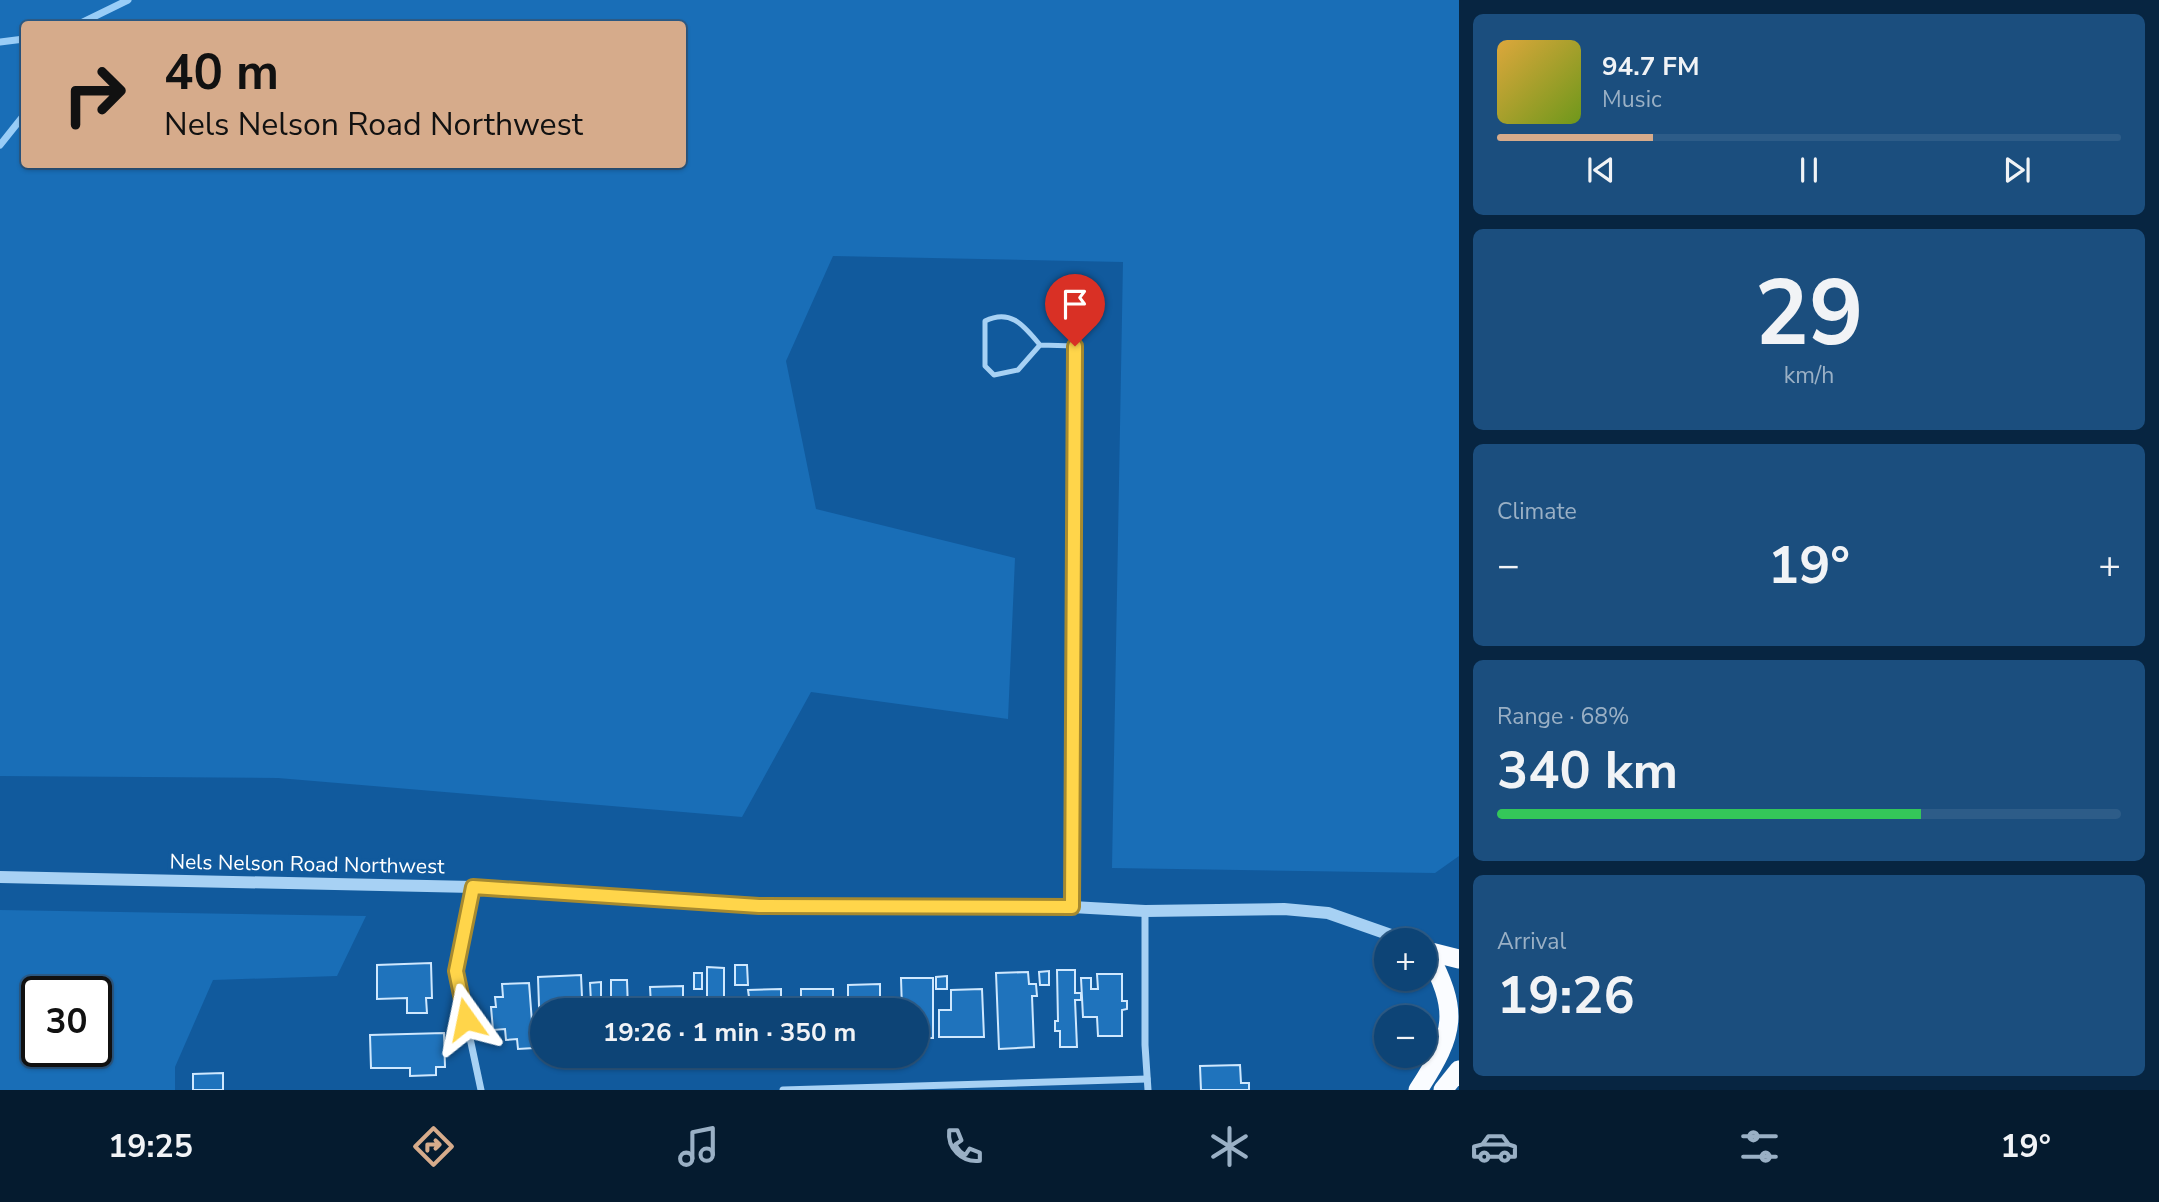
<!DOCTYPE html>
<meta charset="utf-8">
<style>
:root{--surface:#0d4476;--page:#1b4e7e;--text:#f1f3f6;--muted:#9ab0c5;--line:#2d5c88;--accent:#d6ab8b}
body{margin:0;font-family:"Nunito Sans",sans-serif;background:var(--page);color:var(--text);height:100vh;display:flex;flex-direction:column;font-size:26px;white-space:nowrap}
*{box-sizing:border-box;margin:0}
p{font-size:23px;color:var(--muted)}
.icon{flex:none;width:38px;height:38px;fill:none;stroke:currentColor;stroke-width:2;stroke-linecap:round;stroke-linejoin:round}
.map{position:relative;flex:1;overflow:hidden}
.details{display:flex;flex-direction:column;gap:14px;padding:14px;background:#072541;width:700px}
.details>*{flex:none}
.guide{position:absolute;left:21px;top:21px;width:665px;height:147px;border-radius:7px;box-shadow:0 2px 5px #0004,0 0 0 2px var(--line);background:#d6ab8b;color:#111;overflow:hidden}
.fabs{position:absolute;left:1374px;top:928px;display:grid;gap:14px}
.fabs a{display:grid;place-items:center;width:63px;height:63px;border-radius:50%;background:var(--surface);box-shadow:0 2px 5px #0004,0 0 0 2px var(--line);font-size:35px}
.speed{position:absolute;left:21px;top:976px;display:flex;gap:14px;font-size:35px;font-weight:700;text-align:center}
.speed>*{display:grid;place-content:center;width:91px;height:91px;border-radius:50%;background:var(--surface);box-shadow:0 2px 5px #0004,0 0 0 2px var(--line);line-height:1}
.speed .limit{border:4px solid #111;border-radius:10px;background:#fff;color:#111}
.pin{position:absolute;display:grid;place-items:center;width:60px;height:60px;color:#fff;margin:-72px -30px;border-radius:50% 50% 50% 0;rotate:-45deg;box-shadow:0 0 7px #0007}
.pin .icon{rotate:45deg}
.me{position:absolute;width:77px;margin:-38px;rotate:348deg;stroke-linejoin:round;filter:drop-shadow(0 0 5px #0008)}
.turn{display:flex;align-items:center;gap:24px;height:147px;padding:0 28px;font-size:32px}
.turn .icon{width:91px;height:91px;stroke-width:2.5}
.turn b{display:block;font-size:49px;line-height:60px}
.big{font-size:52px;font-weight:700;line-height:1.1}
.details .widget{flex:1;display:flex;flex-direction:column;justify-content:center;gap:10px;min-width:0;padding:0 24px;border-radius:10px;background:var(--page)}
.details .dial{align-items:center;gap:0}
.dial b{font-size:91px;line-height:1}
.song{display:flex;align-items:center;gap:21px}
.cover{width:84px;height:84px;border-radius:10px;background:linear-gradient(135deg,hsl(40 70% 55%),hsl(80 70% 35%))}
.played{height:7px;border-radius:4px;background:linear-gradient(90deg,var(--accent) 25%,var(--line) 25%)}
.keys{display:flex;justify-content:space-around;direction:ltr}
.heat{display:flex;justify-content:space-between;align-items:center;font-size:38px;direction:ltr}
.charge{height:10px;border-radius:5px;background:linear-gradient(90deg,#34c759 68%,var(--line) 0)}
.trip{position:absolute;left:530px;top:998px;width:399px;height:70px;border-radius:35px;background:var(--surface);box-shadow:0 2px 5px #0004,0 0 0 2px var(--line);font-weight:700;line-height:70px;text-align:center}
.dock{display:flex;height:112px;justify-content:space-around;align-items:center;background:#051b2f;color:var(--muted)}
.dock .icon{width:49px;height:49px}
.dock .on{color:var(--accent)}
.dock b{font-size:32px;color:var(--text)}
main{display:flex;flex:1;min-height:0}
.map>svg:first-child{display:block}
.green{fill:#196eb7;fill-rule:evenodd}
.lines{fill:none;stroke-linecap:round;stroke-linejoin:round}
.stream{stroke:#99cdf7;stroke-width:7}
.building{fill:#1f73bc;stroke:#cfe8fe;stroke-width:2}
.service{stroke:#a7d1f4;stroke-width:5}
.minor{stroke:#a7d1f4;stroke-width:7}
.tertiary{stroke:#a7d1f4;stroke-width:12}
.trunk{stroke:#fafcff;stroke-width:19}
.route-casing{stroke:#a68a30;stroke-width:18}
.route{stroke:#ffd54a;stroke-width:12}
.labels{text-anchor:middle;stroke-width:7;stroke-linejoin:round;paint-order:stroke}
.street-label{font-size:21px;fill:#fff;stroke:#115a9d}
</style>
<main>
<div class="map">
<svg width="1459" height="1090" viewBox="0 0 1459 1090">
<rect width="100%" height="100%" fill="#115a9d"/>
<!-- green -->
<g class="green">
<path d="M0 0H1459V856L1435 873 1112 868 1123 262 833 256 786 361 816 509 1015 558 1008 719 811 692 742 817 278 778 0 776ZM682 24V164H24V24Z"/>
<path d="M0 910 366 916 337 976 213 980 175 1067V1090H0ZM96 992V1052H37V992Z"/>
</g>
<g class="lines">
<!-- stream -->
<g class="stream">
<path d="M79 24 128 0"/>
<path d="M0 42 24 39"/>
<path d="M0 145 24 115"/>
</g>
</g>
<!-- building -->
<g class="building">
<path d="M431 963 432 998H426L427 1013H407V998L377 999V965Z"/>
<path d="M735 965H747L748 985H735Z"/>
<path d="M707 967 724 968V1010H707Z"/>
<path d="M1057 970H1075V993H1081V1000H1075L1077 1047H1060V1031H1055V1021H1058Z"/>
<path d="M1049 971V985H1040L1039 972Z"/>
<path d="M1028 972 1029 984H1036L1037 996H1032L1034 1047 999 1049 996 973Z"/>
<rect x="694" y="973" width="8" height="16"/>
<path d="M1097 974H1122V1001H1127V1009L1122 1010V1036H1098L1097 1017H1083L1081 978H1091V989H1098Z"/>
<path d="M581 975 582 997H587L588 1010H542V1035H540L538 977Z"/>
<path d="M947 976V989H936V977Z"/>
<path d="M901 978H933V1038H917V1010H902Z"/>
<path d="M611 980H627L628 1010H611Z"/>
<path d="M601 982V1002H591L590 983Z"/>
<path d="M529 983 534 1048 518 1049 517 1039 506 1040 505 1029 493 1030 491 1007H496L495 997H503L502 984Z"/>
<path d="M880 984V1010H848V985Z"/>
<path d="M683 986V1010H638V1005H651L650 987Z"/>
<path d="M781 989V1010H736V997H749L748 990Z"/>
<path d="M801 989H833V1009L839 1010H787V1007H801Z"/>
<path d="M982 989 984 1037H939V1010H951V990Z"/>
<path d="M444 1033 445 1067H436V1075L410 1076V1068H371L370 1035Z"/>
<path d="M1240 1065 1241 1083H1249V1090H1201L1200 1066Z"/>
<path d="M223 1073V1090H193V1074Z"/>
</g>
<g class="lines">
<!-- service -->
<path class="service" d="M1040 345 1018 370 994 375 985 366V321C1011 308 1024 326 1040 345L1075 346"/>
<!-- minor -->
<g class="minor">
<path d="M473 887 456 972 481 1090"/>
<path d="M1072 907 1075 346"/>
<path d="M1145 911V1045L1148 1090"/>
<path d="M783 1090 1147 1079"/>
</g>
<!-- tertiary -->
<path class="tertiary" d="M0 877 473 887 759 906 1072 907 1145 911 1284 909 1328 913 1405 940"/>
<!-- trunk -->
<g class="trunk">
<path d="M1427 951 1459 959"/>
<path d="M1418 1090C1456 1032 1459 1011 1427 951"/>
<path d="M1443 1090 1459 1070"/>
</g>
</g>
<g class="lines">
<!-- route casing -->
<g class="route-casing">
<path id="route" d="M466 1019 456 971 473 887 759 906 1072 907 1075 346"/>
</g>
<!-- route -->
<use href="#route" class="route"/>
</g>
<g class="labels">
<!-- street labels -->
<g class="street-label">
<text transform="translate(307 864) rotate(1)" y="7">Nels Nelson Road Northwest</text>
</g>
</g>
</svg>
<div class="fabs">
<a>+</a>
<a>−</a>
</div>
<div class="speed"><div class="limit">30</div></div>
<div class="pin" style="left:1075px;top:346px;background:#d93025"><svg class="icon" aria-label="arrive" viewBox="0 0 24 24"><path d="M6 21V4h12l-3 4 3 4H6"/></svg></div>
<svg class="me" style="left:466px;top:1019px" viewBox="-20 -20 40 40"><path d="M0-17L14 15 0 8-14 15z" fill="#ffd54a" stroke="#fff" stroke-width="4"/></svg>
<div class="trip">19:26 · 1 min · 350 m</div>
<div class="guide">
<div class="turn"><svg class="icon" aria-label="right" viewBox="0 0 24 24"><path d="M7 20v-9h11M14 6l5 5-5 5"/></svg><div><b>40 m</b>Nels Nelson Road Northwest</div></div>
</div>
</div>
<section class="details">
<div class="widget">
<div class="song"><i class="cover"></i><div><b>94.7 FM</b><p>Music</p></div></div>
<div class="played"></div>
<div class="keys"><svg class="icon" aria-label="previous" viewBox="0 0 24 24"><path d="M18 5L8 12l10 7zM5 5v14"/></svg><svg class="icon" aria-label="pause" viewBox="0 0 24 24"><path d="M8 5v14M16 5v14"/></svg><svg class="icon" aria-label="next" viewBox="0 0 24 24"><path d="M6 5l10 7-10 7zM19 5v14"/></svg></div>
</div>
<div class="widget dial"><b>29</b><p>km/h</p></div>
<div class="widget"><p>Climate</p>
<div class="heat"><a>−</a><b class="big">19°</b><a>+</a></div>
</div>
<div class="widget"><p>Range · 68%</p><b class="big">340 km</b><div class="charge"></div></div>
<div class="widget"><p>Arrival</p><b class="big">19:26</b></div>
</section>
</main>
<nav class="dock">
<b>19:25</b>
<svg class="icon on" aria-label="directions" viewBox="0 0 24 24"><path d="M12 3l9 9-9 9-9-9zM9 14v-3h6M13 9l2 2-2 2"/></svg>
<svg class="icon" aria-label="music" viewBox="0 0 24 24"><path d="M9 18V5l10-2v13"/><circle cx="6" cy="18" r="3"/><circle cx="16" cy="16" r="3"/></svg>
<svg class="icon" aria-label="phone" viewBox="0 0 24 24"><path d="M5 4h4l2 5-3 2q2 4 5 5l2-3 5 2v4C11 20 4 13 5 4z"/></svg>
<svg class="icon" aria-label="climate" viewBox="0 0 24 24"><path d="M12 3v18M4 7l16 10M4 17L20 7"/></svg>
<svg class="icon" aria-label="car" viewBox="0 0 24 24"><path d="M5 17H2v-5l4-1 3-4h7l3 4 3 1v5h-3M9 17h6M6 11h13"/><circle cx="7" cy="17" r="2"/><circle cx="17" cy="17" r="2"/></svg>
<svg class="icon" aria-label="filters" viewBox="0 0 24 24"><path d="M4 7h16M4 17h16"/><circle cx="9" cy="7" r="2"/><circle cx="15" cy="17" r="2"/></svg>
<b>19°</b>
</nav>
